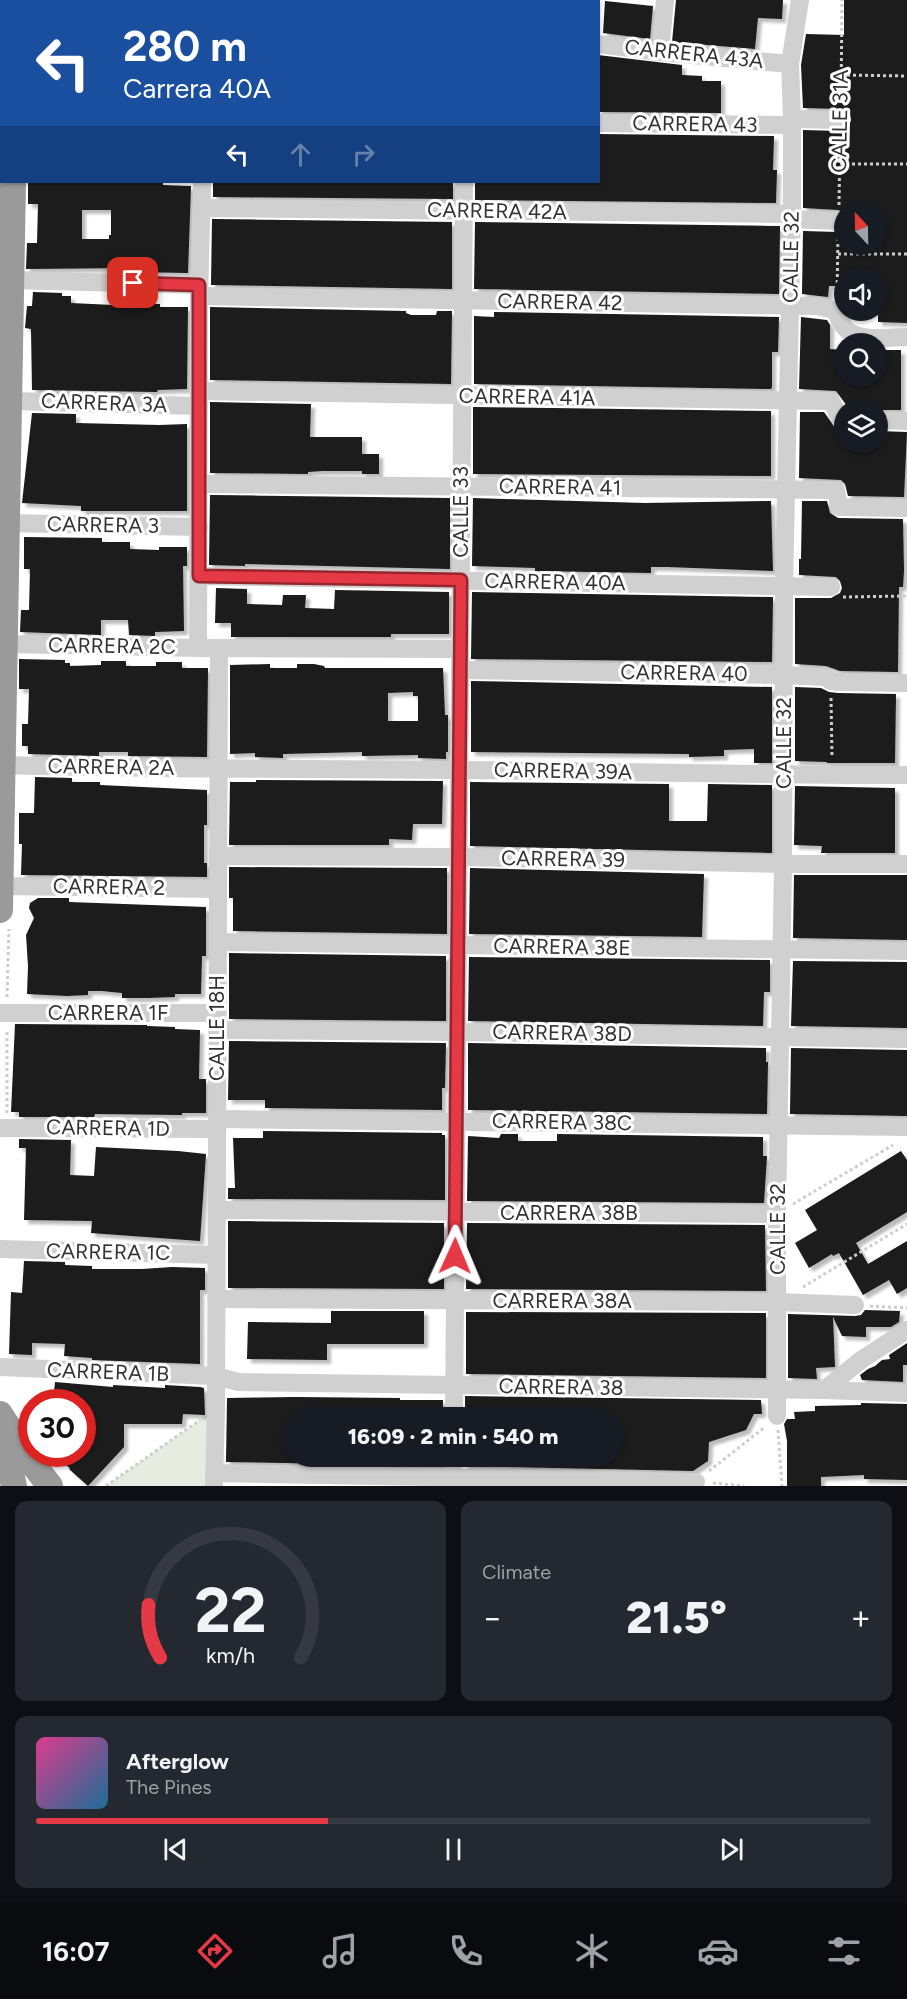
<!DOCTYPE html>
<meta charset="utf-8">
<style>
:root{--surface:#171b24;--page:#242831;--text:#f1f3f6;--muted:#9ea1a6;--line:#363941;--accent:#e63946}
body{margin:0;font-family:Figtree,sans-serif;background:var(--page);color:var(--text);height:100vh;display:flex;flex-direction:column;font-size:22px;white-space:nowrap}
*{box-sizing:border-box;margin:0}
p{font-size:20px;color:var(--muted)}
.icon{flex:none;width:33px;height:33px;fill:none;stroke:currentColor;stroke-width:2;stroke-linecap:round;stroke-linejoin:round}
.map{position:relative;height:1486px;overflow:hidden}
.panel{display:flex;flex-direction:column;gap:15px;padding:15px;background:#0d0f14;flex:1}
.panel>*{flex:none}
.hud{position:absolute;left:0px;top:0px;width:600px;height:183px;box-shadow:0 2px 4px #0004;background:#1a4fa0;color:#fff;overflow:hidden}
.needle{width:39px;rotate:338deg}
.buttons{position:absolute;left:834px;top:201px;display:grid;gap:12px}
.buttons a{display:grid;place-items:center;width:54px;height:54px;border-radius:50%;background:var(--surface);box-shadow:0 2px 4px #0004;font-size:30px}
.speed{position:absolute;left:18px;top:1389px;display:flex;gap:12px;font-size:30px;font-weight:700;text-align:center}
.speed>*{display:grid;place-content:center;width:78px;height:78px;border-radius:50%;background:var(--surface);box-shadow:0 2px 4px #0004;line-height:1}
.speed .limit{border:9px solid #d22;background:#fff;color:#111}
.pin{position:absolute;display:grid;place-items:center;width:51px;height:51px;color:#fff;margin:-26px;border-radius:12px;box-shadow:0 3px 9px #0006}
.me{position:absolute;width:66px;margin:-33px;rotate:1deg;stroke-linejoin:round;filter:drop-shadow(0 0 4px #0008)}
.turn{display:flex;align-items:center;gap:21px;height:126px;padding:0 24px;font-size:27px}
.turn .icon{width:78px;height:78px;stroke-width:2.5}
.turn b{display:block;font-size:42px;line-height:51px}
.lanes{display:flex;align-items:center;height:57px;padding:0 24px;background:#0003;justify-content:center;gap:30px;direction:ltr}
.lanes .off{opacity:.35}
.big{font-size:45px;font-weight:800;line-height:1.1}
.panel .widget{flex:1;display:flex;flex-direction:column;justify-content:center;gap:9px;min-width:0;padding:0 21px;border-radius:12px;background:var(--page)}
.panel .dial{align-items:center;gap:0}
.dial svg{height:156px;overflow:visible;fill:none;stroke:var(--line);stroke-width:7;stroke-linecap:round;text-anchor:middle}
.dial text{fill:var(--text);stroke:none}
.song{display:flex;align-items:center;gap:18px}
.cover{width:72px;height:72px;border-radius:9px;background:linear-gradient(135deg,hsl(330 70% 55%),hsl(200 70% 35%))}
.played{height:6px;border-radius:3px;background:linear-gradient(90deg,var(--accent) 35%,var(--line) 35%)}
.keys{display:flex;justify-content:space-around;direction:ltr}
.heat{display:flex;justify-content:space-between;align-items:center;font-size:33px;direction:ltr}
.panel .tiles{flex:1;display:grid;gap:15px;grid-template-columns:1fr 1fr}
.widget:last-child{grid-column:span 2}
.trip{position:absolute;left:282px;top:1407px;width:342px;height:60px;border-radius:30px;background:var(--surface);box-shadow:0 2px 4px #0004;font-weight:800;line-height:60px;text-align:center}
.dock{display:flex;height:96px;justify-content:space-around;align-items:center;background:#090b0e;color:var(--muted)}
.dock .icon{width:42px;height:42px}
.dock .selected{color:var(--accent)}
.dock b{font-size:27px;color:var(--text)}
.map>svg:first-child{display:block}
.green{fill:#e6ecdf}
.building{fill:#1a1a1a;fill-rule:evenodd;filter:url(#shadow)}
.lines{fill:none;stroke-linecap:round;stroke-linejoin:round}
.path{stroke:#cdcdcd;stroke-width:3;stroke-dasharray:3 3;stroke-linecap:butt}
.minor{stroke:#d0d0d0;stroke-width:18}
.highway{stroke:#9a9a9a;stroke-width:26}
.route-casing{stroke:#96252e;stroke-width:15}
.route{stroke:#e63946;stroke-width:10}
.labels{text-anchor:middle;stroke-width:6;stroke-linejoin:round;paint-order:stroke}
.street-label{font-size:21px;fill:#333;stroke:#fff}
</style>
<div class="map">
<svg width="907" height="1486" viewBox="0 0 907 1486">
<defs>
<filter id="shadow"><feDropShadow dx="4" dy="4" stdDeviation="1.5" flood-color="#0004"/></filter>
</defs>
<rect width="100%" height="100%" fill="#fff"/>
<!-- green -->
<path class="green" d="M213 1411 209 1486H106Z"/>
<!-- building -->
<g class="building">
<path d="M676 0H783L782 19 758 18 755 49 672 42Z"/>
<path d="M844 0H907V323L878 322V278H844V286H829L828 297 802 294 803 231 838 232 844 230V244H878V212H844L838 210 803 208V130L840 131 849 126 851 120 850 114 841 109 803 108 801 65 806 34 844 35Z"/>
<path d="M605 1 653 6 650 39 603 33Z"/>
<path d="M598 55 682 65V75L702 76V81H721V113L598 112Z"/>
<path d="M598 134 774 136 773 170H777L776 203 475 200V182H598Z"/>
<path d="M28 182H137L163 183V185L191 186 188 273 135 272V268L26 269 27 243H37L38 204H28ZM82 210H111V235H109V239H82Z"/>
<path d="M213 182H453V199L213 197Z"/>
<path d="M212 219 452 222V289L211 285Z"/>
<path d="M475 222 780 226 779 294 474 289Z"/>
<path d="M33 292 62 293V296H71V303L134 306V303L160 304V307H188L187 389 158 390 157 392 32 390 31 329 25 328 27 306H32Z"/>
<path d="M210 307 406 311V313L411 315H436L437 311H452L451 384 210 380Z"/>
<path d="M494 312 779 317 778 352H772V387L771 389 474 384V316L494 317Z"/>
<path d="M801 317 827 320 830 325V349L844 350V376H878V350H901V410H850L836 391 799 389Z"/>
<path d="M210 402 311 404 310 437H362V454H379V474H362V471H322L308 472V474L210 473Z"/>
<path d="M473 407 771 411V476L473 474Z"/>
<path d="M800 412H824L835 428 844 430V442H878V431L907 432 904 497 848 496 845 484 841 480 799 478Z"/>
<path d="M32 413 76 414V423L159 425 187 424V511H81V506L22 503Z"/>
<path d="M210 495 450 498V569L245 564V566L209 565Z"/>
<path d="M473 498 645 503 771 501 773 571 667 567H651V573L535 571V568L472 566Z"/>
<path d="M802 501H827L830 513 838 518 903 519 904 571 903 587H899L898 672 840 671 826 666 795 664V598H831L840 593 842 588 840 581 836 577 799 575V559H801Z"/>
<path d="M24 537 102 538V542H130V549L159 550V547H187V566H183L184 631 155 632V636L129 635 128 620H101V635L20 632 21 610H29L30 569H24Z"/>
<path d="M216 588 247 589V604L282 605 283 595H306L305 608 334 609 335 590 449 592V634H391V637H231V623H215Z"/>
<path d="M472 592 773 597 772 662 471 659Z"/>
<path d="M19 659 65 660V663H70V666L101 665V661H126V666H156V662H182V668H208L207 757 128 756V752H99V756L28 754V746H22V724H28L29 689H19Z"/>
<path d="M270 664V668H297V664H314L324 666 325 668H443L445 715H448V752H446V759L418 758V755L362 756V752L283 754V758L255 757V753L230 754V665ZM413 692V696H418V721H388V693Z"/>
<path d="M471 681 772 687V763H754V749L724 750V756L689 757V754L471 752Z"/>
<path d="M795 687 821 688 829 692 838 693 896 694 895 763H827V762L795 761Z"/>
<path d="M35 777 72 778V782H100V785L207 790V825H204V863H207V877L21 875 22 844H19V813H34Z"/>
<path d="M256 780 443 781 442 824H413L412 840 389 839V845H229L230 782H256Z"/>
<path d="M470 782 669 784V821H707L708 784 772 785V853L470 846Z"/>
<path d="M795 786 895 788V853H821L822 846 794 845Z"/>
<path d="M229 867 447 868V934L233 931V898H229Z"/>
<path d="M470 868 704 874 702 937 469 934Z"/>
<path d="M794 875H907V940L793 938Z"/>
<path d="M38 898H69V902L206 907V956H202L201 994H175V997L148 998H122V993L102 991H88V995L67 996 27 994 28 966 26 935 34 918 29 908 30 903Z"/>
<path d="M229 953 446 956V1021L229 1019Z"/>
<path d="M469 957 770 960V992H764L763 1026 468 1021Z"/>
<path d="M793 961 907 962V1028L791 1026Z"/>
<path d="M15 1024 147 1025V1026L175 1027V1029L200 1030 199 1079H206V1113H182V1115L95 1114 94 1117H19V1112H11Z"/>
<path d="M229 1041 446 1043 445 1088H442V1110L265 1108V1100H228Z"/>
<path d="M468 1043 766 1048V1062H768L767 1114 468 1110Z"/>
<path d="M791 1048 907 1050V1116L790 1114Z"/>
<path d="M263 1131 442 1133V1135H445V1200L228 1199V1188H235L233 1138H263Z"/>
<path d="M501 1134H518V1141H557V1134L763 1137V1156H767L764 1203 467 1201 468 1136 499 1138Z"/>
<path d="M19 1139 71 1140 70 1175 94 1176 96 1147 178 1151 206 1154 200 1241 91 1233 92 1221 24 1220 26 1148H19Z"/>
<path d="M901 1151 907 1160V1212L856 1243 868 1264 907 1241V1288L897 1294 889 1280 863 1295 839 1253 833 1256 832 1254 809 1268 795 1243 817 1230 805 1210Z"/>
<path d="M228 1221 444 1223V1289L228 1288Z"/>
<path d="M467 1223 765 1225 766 1291 466 1289Z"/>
<path d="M24 1261 65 1262V1265L92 1266V1269H142L172 1267 205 1268V1290H200V1364L92 1360V1358L64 1356 65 1344 32 1343V1355L9 1354 11 1292 22 1293Z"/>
<path d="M865 1310 900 1311 899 1322 891 1327H866V1337L842 1336 833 1317 835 1367 816 1368 817 1379 788 1378V1314L855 1316 861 1315Z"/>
<path d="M331 1311H424V1344H327V1360L247 1359 248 1322 331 1323Z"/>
<path d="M466 1312 766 1313V1378L466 1374Z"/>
<path d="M907 1343V1365H903V1382L862 1380 860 1375 868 1369 875 1366 882 1360 890 1359 889 1355Z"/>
<path d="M55 1382 113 1387V1385L165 1388V1385L200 1387 204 1388 205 1415 183 1414 182 1424H124V1447L88 1486 69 1469 70 1468 51 1454H82V1402H53Z"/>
<path d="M465 1396 761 1400 762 1414H754L746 1430 709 1442 708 1461 693 1471 464 1466V1456H614V1418H465Z"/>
<path d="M295 1397 400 1398V1400H443V1418H292V1456H442V1466L226 1462 227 1398Z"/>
<path d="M861 1403 907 1404V1480L864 1479V1475L821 1477V1486H787V1441L784 1424 787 1419H795L794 1412 815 1411V1406L861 1405Z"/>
</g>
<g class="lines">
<!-- path -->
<g class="path">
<path d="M841 75 907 76"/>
<path d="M841 103 842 0"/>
<path d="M840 164H907"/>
<path d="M839 205 840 137"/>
<path d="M838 254H907"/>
<path d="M837 295 838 236"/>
<path d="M843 597 907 596"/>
<path d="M831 698 832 758"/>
<path d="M7 997 9 929"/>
<path d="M7 1113V1031"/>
<path d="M793 1204 893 1145"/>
<path d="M803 1287 907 1224"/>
<path d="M870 1306 907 1308"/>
<path d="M778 1430 782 1486"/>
<path d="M709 1471 765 1427"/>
<path d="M713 1483 744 1486"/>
<path d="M106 1486 200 1420"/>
</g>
<!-- minor -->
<g class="minor">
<path d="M204 2V0"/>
<path d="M466 2V0"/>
<path d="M598 44 660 52 790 64"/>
<path d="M660 52 665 0"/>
<path d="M792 119 840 120"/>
<path d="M598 123 792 125"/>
<path d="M202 208 792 214"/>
<path d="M791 219 838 221"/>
<path d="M12 280 199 285"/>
<path d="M199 296 817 306 834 310C839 316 840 324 847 330 861 342 890 337 907 337"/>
<path d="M199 391 831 401 841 419H844"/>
<path d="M9 401 199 406"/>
<path d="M878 420 907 421"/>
<path d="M199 484 836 490 839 507 907 508"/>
<path d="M7 523 199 527"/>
<path d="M199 576 831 587"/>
<path d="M5 644 198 648 460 649"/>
<path d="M198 648 199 296 202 182"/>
<path d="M460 670 784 675 825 677 831 681 839 682 907 683"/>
<path d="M3 765C156 770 309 768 462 770 610 771 759 775 907 775"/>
<path d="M218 856 459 857 783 864H907"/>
<path d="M1 886 218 889"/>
<path d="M218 942 907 951"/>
<path d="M0 1013H216"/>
<path d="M217 1030 458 1032 907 1039"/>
<path d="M217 1119 907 1127"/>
<path d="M0 1128 217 1129"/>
<path d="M217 1210 777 1214"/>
<path d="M0 1249 216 1255"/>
<path d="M216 1299 778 1302 855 1305"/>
<path d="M0 1367 216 1376 238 1382 824 1390 907 1393"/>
<path d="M824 1390 861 1360 907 1330"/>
<path d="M777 1416V1214L783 864 784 586 792 214V119L790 64 800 0"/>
<path d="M454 1418 464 182"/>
<path d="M214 1473 696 1482"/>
<path d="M214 1486 216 1408 219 648"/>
<path d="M453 1486V1456"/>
</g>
<!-- highway -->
<g class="highway">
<path d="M16 2V0"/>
<path d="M0 910 13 182"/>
<path d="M0 1414 26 1455 50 1486"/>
<path d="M1 1428 14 1486"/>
</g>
</g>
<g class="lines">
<!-- route casing -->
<g class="route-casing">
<path id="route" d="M133 283 199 285V576L461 580 455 1256"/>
</g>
<!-- route -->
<use href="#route" class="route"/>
</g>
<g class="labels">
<!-- street labels -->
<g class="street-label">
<text transform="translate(694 54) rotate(6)" y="7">CARRERA 43A</text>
<text transform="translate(840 121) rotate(-89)" y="7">CALLE 31A</text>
<text transform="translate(695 124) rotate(1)" y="7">CARRERA 43</text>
<text transform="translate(497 211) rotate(1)" y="7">CARRERA 42A</text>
<text transform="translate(791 257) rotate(-89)" y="7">CALLE 32</text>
<text transform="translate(560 302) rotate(1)" y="7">CARRERA 42</text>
<text transform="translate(527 397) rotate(1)" y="7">CARRERA 41A</text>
<text transform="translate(104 403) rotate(2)" y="7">CARRERA 3A</text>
<text transform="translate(560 487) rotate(1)" y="7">CARRERA 41</text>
<text transform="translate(461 512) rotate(-90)" y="7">CALLE 33</text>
<text transform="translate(103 525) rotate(1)" y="7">CARRERA 3</text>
<text transform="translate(555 582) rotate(1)" y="7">CARRERA 40A</text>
<text transform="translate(112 646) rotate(1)" y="7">CARRERA 2C</text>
<text transform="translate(684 673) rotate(1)" y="7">CARRERA 40</text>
<text transform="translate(784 743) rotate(-90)" y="7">CALLE 32</text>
<text transform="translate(111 767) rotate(1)" y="7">CARRERA 2A</text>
<text transform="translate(563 771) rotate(1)" y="7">CARRERA 39A</text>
<text transform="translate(563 859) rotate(1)" y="7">CARRERA 39</text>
<text transform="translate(109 887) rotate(1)" y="7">CARRERA 2</text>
<text transform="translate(562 947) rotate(1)" y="7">CARRERA 38E</text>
<text x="108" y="1020">CARRERA 1F</text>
<text transform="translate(217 1028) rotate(-90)" y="7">CALLE 18H</text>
<text transform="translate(562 1033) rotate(1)" y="7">CARRERA 38D</text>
<text transform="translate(562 1122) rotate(1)" y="7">CARRERA 38C</text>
<text transform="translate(108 1128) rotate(1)" y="7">CARRERA 1D</text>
<text x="569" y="1220">CARRERA 38B</text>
<text transform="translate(778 1229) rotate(-90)" y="7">CALLE 32</text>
<text transform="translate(108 1252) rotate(1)" y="7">CARRERA 1C</text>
<text x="562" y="1308">CARRERA 38A</text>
<text transform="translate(108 1372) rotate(2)" y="7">CARRERA 1B</text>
<text transform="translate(561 1387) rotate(1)" y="7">CARRERA 38</text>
</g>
</g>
</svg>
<div class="buttons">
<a><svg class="needle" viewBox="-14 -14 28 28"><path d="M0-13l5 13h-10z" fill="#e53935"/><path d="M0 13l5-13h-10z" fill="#9ea1a6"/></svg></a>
<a><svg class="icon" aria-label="sound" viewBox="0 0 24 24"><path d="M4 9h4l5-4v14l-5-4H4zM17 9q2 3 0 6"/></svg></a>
<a><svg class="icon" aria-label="search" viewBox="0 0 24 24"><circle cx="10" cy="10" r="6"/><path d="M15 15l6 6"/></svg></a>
<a><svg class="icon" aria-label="layers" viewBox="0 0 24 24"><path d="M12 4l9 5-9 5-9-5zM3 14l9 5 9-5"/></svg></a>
</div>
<div class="speed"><div class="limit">30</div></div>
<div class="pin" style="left:133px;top:283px;background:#d93025"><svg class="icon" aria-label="arrive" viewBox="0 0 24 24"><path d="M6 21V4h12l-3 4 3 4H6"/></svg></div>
<svg class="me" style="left:455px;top:1256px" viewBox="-20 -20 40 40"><path d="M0-17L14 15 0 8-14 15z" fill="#e63946" stroke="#fff" stroke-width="4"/></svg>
<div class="trip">16:09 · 2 min · 540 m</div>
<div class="hud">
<div class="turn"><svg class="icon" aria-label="left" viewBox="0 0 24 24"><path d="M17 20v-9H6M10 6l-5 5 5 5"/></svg><div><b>280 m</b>Carrera 40A</div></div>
<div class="lanes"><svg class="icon" aria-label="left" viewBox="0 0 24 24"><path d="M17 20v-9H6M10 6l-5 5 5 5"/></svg><svg class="icon off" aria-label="ahead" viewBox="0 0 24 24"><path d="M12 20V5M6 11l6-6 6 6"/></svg><svg class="icon off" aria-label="right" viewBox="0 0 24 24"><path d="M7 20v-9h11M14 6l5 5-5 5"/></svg></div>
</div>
</div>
<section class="panel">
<div class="tiles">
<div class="widget dial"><svg viewBox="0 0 100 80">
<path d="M14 69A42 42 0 1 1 86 69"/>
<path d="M14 69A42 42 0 0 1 8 42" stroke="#e63946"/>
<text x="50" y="56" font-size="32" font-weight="700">22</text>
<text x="50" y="72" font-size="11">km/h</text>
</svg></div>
<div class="widget"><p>Climate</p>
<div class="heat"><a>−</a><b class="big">21.5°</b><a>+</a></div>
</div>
<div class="widget">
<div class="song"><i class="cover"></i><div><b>Afterglow</b><p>The Pines</p></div></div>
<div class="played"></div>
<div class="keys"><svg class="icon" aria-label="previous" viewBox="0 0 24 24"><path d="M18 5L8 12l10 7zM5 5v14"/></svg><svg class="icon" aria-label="pause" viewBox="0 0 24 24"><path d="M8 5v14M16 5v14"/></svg><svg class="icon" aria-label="next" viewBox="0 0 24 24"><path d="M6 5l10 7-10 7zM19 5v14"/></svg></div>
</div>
</div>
</section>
<nav class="dock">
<b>16:07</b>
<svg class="icon selected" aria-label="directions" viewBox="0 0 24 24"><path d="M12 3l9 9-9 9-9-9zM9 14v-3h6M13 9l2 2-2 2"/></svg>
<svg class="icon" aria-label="music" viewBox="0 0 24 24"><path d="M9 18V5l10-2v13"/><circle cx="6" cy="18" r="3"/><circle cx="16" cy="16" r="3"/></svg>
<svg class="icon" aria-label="phone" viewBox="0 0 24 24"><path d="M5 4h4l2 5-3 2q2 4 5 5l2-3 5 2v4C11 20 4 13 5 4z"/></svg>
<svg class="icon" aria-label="climate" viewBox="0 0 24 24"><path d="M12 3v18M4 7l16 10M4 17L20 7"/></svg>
<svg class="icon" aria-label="car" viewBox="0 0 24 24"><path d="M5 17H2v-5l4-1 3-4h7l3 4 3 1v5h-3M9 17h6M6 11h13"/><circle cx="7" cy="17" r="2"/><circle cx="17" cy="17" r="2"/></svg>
<svg class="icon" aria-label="filters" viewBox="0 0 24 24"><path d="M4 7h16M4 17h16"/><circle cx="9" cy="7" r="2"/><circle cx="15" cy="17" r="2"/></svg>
</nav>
